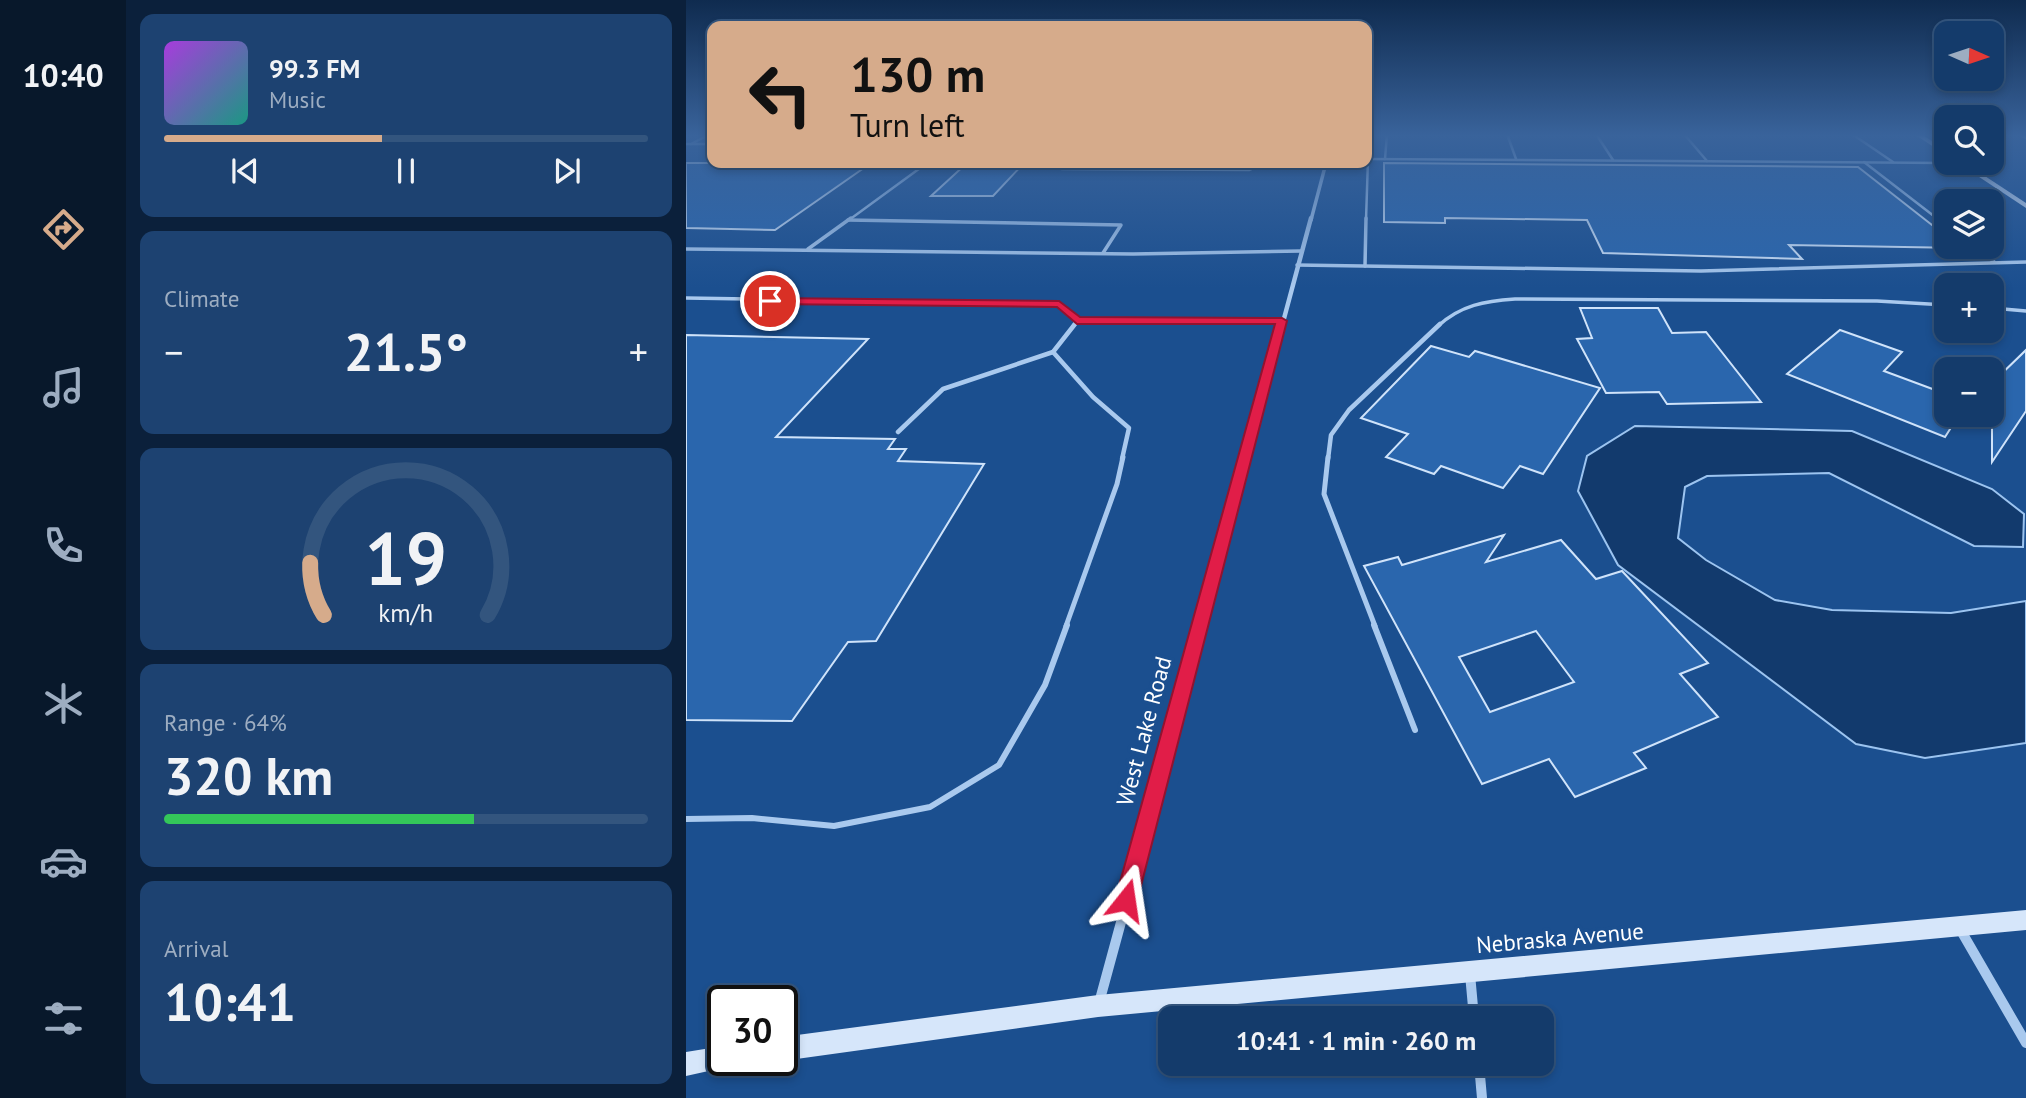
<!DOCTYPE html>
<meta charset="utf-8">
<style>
:root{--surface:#143b6b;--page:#1d4271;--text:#f1f3f6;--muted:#9dadc1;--line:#33557e;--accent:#d6ab8b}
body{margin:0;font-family:"PT Sans",sans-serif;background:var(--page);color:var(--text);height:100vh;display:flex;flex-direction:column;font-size:26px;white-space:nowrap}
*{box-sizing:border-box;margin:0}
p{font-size:23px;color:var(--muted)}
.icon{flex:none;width:38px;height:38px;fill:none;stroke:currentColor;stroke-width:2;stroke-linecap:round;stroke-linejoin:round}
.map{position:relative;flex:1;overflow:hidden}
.side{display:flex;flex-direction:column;gap:14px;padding:14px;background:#0b203b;width:560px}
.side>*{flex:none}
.hud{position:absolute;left:21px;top:21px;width:665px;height:147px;border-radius:14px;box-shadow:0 4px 10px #0003,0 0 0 2px var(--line);background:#d6ab8b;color:#111;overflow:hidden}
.needle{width:46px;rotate:93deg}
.tools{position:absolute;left:1248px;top:21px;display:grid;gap:14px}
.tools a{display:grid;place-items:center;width:70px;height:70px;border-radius:14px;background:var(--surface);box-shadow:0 4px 10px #0003,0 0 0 2px var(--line);font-size:35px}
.speed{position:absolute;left:21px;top:985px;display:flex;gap:14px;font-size:35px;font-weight:700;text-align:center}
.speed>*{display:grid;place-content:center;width:91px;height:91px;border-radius:50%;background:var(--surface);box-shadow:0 4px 10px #0003,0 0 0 2px var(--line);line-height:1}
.speed .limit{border:4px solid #111;border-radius:10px;background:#fff;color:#111}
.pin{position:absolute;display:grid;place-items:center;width:60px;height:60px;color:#fff;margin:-30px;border:4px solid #fff;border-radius:50%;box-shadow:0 2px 7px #0007}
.me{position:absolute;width:77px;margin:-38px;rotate:15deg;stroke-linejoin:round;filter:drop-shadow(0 0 5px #0008)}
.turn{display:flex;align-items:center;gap:24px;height:147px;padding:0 28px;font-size:32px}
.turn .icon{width:91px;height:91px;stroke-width:2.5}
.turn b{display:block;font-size:49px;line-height:60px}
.big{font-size:52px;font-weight:700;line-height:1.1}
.side .widget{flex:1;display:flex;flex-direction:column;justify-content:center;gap:10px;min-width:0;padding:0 24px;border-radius:14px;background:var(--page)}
.side .dial{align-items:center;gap:0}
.dial svg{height:182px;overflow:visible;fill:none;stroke:var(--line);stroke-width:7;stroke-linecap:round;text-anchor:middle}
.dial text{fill:var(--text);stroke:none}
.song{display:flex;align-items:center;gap:21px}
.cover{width:84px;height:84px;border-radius:10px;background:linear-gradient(135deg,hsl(280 70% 55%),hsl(170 70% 35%))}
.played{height:7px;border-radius:4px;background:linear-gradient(90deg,var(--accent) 45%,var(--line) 45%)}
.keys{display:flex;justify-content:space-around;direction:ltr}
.heat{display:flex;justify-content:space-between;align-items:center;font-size:38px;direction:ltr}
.charge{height:10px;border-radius:5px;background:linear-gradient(90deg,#34c759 64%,var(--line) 0)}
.trip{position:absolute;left:472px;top:1006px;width:396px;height:70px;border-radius:14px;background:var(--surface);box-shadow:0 4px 10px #0003,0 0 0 2px var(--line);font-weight:700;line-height:70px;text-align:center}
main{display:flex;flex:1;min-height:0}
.menu{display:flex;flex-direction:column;width:126px;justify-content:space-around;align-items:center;background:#08182b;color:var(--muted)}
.menu .icon{width:49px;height:49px}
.menu .on{color:var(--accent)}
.menu b{font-size:32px;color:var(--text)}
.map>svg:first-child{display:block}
.water{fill:#123a6d;stroke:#9cc4f0;stroke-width:2}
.building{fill:#2a66ad;stroke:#cfe3fa;stroke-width:2;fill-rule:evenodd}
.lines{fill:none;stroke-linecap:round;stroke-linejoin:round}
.lane-far4{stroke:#a9c9ee;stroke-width:2.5}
.lane-far3{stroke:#a9c9ee;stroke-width:3.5}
.lane-far2{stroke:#a9c9ee;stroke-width:4.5}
.lane-far1{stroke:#a9c9ee;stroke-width:5}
.lane{stroke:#a9c9ee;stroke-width:6}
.street-far5{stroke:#a9c9ee;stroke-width:3.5}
.street-far4{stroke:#a9c9ee;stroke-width:4.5}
.street-far3{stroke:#a9c9ee;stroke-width:5}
.street-far2{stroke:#a9c9ee;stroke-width:7}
.street-far1{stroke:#a9c9ee;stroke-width:9}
.street{stroke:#a9c9ee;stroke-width:10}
.secondary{fill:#d6e6fa;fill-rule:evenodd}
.route{fill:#e11d48;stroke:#92132f;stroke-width:2}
.labels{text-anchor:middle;stroke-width:7;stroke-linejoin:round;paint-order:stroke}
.near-street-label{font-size:23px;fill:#fff;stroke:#1b4f8f}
</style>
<main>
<nav class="menu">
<b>10:40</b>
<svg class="icon on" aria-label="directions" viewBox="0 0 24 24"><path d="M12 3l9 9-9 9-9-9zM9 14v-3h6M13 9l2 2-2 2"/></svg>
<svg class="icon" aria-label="music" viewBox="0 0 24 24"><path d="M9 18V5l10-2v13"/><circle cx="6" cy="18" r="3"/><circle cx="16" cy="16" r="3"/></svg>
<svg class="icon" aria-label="phone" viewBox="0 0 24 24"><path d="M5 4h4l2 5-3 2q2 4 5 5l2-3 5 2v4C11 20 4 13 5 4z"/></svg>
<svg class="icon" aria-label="climate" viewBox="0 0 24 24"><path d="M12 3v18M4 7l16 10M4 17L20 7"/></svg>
<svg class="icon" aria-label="car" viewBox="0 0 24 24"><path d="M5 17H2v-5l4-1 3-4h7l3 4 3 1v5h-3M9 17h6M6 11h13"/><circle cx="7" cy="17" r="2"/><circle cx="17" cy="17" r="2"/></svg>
<svg class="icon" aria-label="filters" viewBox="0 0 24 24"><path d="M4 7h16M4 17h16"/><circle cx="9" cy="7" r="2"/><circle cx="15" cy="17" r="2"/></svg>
</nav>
<section class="side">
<div class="widget">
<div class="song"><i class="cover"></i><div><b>99.3 FM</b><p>Music</p></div></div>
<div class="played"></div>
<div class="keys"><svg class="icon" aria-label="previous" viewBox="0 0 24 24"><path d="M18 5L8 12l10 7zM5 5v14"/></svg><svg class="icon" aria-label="pause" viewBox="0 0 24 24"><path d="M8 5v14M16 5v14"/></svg><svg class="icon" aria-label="next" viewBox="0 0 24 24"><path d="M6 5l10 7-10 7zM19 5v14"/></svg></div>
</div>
<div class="widget"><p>Climate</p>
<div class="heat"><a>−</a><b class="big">21.5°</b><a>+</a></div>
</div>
<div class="widget dial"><svg viewBox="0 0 100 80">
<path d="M14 69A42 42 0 1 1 86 69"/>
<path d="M14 69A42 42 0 0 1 8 46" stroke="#d6ab8b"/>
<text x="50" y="56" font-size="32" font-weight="700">19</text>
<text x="50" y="72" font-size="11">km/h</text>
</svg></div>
<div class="widget"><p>Range · 64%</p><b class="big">320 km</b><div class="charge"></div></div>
<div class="widget"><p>Arrival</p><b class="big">10:41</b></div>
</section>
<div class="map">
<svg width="1340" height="1098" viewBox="0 0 1340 1098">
<rect width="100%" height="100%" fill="#1b4f8f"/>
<!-- water -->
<path class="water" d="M949 426 1166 431 1306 489 1338 514 1337 547 1288 546 1143 473 1021 476 999 487 992 538 1020 560 1089 600 1146 610 1265 613 1340 601V743L1239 758 1170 744 932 565 892 491 901 456Z"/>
<!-- building -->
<g class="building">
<path d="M0 163H185L89 230 0 228Z"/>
<path d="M281 163H338L307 196H245Z"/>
<path d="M698 163 1172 167 1260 236V247L1276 248 1103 245 1116 259 917 253 901 220 759 218V223L698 222Z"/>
<path d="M894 308H972L986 333 1020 332 1075 402 981 404 973 392 920 393 891 339 906 338Z"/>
<path d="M1154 330 1216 352 1198 371 1260 394V415H1273L1259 437 1101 374Z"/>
<path d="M0 335 182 339 90 437 209 439 202 449H220L212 461 298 464 190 641 162 642 106 721 0 720Z"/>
<path d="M745 346 783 357 789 351 914 388 857 474 834 466 817 488 755 466 748 474 700 457 722 434 675 418Z"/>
<path d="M1340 350V411L1306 462V383Z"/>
<path d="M818 535 800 562 875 540 910 579 936 571 1022 663 994 674 1032 717 948 753 960 768 889 797 863 759 796 784 678 566 712 557 716 565ZM850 631 888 682 804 712 773 657Z"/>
</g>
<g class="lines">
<!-- lane-far4 -->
<g class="lane-far4">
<path d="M821 134 830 159"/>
<path d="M910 134 927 160"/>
<path d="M998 134 1021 161"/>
<path d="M1166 134 1207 162"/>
<path d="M1332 134 1340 138"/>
<path d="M0 144H26"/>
<path d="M5 144 24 134"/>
<path d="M681 159 1260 163"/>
<path d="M699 159 701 134"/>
<path d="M1178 162 1253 220"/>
<path d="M381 163 376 169 563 170 579 163"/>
<path d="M1267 163H1275"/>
<path d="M163 220 241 163"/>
<path d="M680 220 682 159"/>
</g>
<!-- lane-far3 -->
<g class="lane-far3">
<path d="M1251 218 1260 225"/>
<path d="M162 220 435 225 417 253"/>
<path d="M1288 247 1308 262"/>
<path d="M0 249 447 254 615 251"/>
<path d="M122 249 165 218"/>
<path d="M611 265 1015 271 1340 262"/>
<path d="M679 266 680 218"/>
<path d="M0 298 374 304 391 321H596"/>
<path d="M1306 308 1340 311"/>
<path d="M387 326 391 321"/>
<path d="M752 326C775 305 799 301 829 299L1191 301 1260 305"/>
</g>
<!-- lane-far2 -->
<g class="lane-far2">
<path d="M389 324 367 352 407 397 443 428 436 459"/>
<path d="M212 432 257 389 367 352"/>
<path d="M642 459 645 435 663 410 754 324"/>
</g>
<!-- lane-far1 -->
<g class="lane-far1">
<path d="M642 457 638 494 689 626"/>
<path d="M380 626 431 484 437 457"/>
</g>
<!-- lane -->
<g class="lane">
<path d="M688 625 729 730"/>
<path d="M0 819 66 818 148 826 244 807 313 765 359 685 381 625"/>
</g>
<!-- street-far5 -->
<path class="street-far5" d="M625 220 640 163"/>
<!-- street-far4 -->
<path class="street-far4" d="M596 326 625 218"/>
<!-- street-far3 -->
<path class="street-far3" d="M560 459 596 324"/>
<!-- street-far2 -->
<path class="street-far2" d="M515 626 560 457"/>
<!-- street-far1 -->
<path class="street-far1" d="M458 836 515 625"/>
<!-- street -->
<g class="street">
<path d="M1274 929 1340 1043"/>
<path d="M784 974 788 1018"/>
<path d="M413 1003 459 834"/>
<path d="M793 1064 796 1098"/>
</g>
<!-- secondary -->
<g class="secondary">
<path d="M1228 134H1235L1260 150V155Z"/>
<path d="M1272 163H1279L1340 203V208Z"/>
<path d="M1340 910V930L412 1017 96 1061V1037L412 995Z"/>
<path d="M37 1046V1060H48L45 1066 0 1076V1052Z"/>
</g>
</g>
<!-- sky -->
<linearGradient id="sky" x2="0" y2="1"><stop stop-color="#0f2b4f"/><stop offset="0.47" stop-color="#39639b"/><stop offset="1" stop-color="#39639b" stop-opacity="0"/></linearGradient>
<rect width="1340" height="288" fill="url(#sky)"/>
<!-- route -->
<path class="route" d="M84 298 373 301 394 317 596 318 601 321 449 909 440 912 432 909 429 900 589 324H391L371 307 81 304 79 301Z"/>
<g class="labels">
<!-- near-street labels -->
<g class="near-street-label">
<text transform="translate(458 731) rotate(-75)" y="8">West Lake Road</text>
<text transform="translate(874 938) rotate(-5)" y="8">Nebraska Avenue</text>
</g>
</g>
</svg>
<div class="tools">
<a><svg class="needle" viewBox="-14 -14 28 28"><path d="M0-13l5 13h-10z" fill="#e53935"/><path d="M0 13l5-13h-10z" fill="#9dadc1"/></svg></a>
<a><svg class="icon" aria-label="search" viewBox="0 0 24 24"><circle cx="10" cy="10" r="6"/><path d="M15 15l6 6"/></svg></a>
<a><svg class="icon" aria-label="layers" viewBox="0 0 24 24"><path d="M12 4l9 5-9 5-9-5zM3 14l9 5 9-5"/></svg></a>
<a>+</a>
<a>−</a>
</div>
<div class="speed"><div class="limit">30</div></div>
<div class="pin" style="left:84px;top:301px;background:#d93025"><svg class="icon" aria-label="arrive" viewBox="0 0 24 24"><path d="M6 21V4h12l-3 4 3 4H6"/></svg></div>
<svg class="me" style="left:440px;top:900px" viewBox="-20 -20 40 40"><path d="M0-17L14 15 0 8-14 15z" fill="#e11d48" stroke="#fff" stroke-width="4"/></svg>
<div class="trip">10:41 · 1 min · 260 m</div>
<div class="hud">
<div class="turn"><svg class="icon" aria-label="left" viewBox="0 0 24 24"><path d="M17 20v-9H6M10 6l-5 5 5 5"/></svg><div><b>130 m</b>Turn left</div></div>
</div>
</div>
</main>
